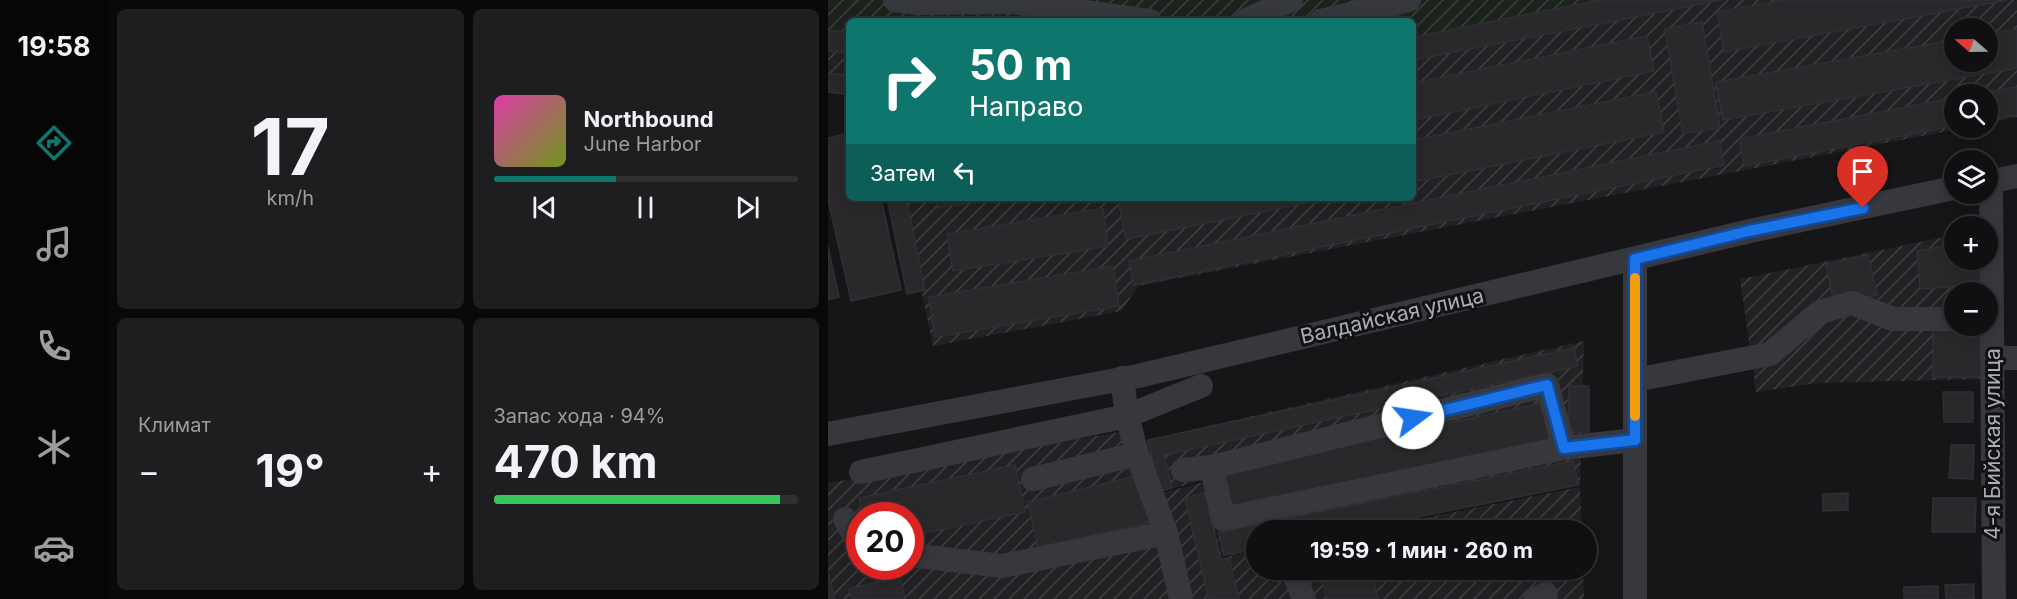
<!DOCTYPE html>
<html lang="ru">
<meta charset="utf-8">
<style>
:root{--surface:#101012;--page:#1e1e20;--text:#f1f3f6;--muted:#9c9d9f;--line:#303032;--accent:#0f766e}
body{margin:0;font-family:Inter,sans-serif;background:var(--page);color:var(--text);height:100vh;display:flex;flex-direction:column;font-size:22px;white-space:nowrap}
*{box-sizing:border-box;margin:0}
p{font-size:20px;color:var(--muted)}
.icon{flex:none;width:33px;height:33px;fill:none;stroke:currentColor;stroke-width:2;stroke-linecap:round;stroke-linejoin:round}
.map{position:relative;flex:1;overflow:hidden}
.details{display:flex;flex-direction:column;gap:9px;padding:9px;background:#09090a;width:720px}
.details>*{flex:none}
.top-card{position:absolute;left:18px;top:18px;width:570px;height:183px;border-radius:9px;box-shadow:0 3px 15px #0003,0 0 0 2px var(--line);background:#0f766e;color:#fff;overflow:hidden}
.needle{width:39px;rotate:290deg}
.buttons{position:absolute;left:1116px;top:18px;display:grid;gap:12px}
.buttons a{display:grid;place-items:center;width:54px;height:54px;border-radius:50%;background:var(--surface);box-shadow:0 3px 15px #0003,0 0 0 2px var(--line);font-size:30px}
.speed{position:absolute;left:18px;top:502px;display:flex;gap:12px;font-size:30px;font-weight:700;text-align:center}
.speed>*{display:grid;place-content:center;width:78px;height:78px;border-radius:50%;background:var(--surface);box-shadow:0 3px 15px #0003,0 0 0 2px var(--line);line-height:1}
.speed .limit{border:9px solid #d22;background:#fff;color:#111}
.pin{position:absolute;display:grid;place-items:center;width:51px;height:51px;color:#fff;margin:-62px -26px;border-radius:50% 50% 50% 0;rotate:-45deg;box-shadow:0 0 6px #0007}
.pin .icon{rotate:45deg}
.me{position:absolute;width:66px;margin:-33px;rotate:76deg;stroke-linejoin:round;filter:drop-shadow(0 0 4px #0008)}
.turn{display:flex;align-items:center;gap:21px;height:126px;padding:0 24px;font-size:27px}
.turn .icon{width:78px;height:78px;stroke-width:2.5}
.turn b{display:block;font-size:42px;line-height:51px}
.then{display:flex;align-items:center;height:57px;padding:0 24px;background:#0003;gap:12px;font-size:22px}
.big{font-size:45px;font-weight:700;line-height:1.1}
.details .widget{flex:1;display:flex;flex-direction:column;justify-content:center;gap:9px;min-width:0;padding:0 21px;border-radius:9px;background:var(--page)}
.details .dial{align-items:center;gap:0}
.dial b{font-size:78px;line-height:1}
.song{display:flex;align-items:center;gap:18px}
.cover{width:72px;height:72px;border-radius:9px;background:linear-gradient(135deg,hsl(320 70% 55%),hsl(80 70% 35%))}
.played{height:6px;border-radius:3px;background:linear-gradient(90deg,var(--accent) 40%,var(--line) 40%)}
.keys{display:flex;justify-content:space-around;direction:ltr}
.heat{display:flex;justify-content:space-between;align-items:center;font-size:33px;direction:ltr}
.charge{height:9px;border-radius:4px;background:linear-gradient(90deg,#34c759 94%,var(--line) 0)}
.details .tiles{flex:1;display:grid;gap:9px;grid-template-columns:repeat(2,1fr)}
.trip{position:absolute;left:418px;top:520px;width:351px;height:60px;border-radius:30px;background:var(--surface);box-shadow:0 3px 15px #0003,0 0 0 2px var(--line);font-weight:700;line-height:60px;text-align:center}
main{display:flex;flex:1;min-height:0}
.tabs{display:flex;flex-direction:column;width:108px;justify-content:space-around;align-items:center;background:#060607;color:var(--muted)}
.tabs .icon{width:42px;height:42px}
.tabs .active{color:var(--accent)}
.tabs b{font-size:27px;color:var(--text)}
.map>svg:first-child{display:block}
.industrial{fill:url(#industrial-furrows);fill-rule:evenodd}
.garden{fill:url(#garden-furrows)}
.building{fill:#29292c;stroke:#303034;stroke-width:1.5}
.lines{fill:none;stroke-linecap:round;stroke-linejoin:round}
.minor{stroke:#37383d;stroke-width:24}
.route-casing{stroke:#114b97;stroke-width:15}
.route{stroke:#1a73e8;stroke-width:10}
.slow{stroke:#f59e0b;stroke-width:10}
.labels{text-anchor:middle;stroke-width:6;stroke-linejoin:round;paint-order:stroke}
.street-label{font-size:21px;fill:#a8adb8;stroke:#111113}
</style>
<main>
<nav class="tabs">
<b>19:58</b>
<svg class="icon active" aria-label="directions" viewBox="0 0 24 24"><path d="M12 3l9 9-9 9-9-9zM9 14v-3h6M13 9l2 2-2 2"/></svg>
<svg class="icon" aria-label="music" viewBox="0 0 24 24"><path d="M9 18V5l10-2v13"/><circle cx="6" cy="18" r="3"/><circle cx="16" cy="16" r="3"/></svg>
<svg class="icon" aria-label="phone" viewBox="0 0 24 24"><path d="M5 4h4l2 5-3 2q2 4 5 5l2-3 5 2v4C11 20 4 13 5 4z"/></svg>
<svg class="icon" aria-label="climate" viewBox="0 0 24 24"><path d="M12 3v18M4 7l16 10M4 17L20 7"/></svg>
<svg class="icon" aria-label="car" viewBox="0 0 24 24"><path d="M5 17H2v-5l4-1 3-4h7l3 4 3 1v5h-3M9 17h6M6 11h13"/><circle cx="7" cy="17" r="2"/><circle cx="17" cy="17" r="2"/></svg>
</nav>
<section class="details">
<div class="tiles">
<div class="widget dial"><b>17</b><p>km/h</p></div>
<div class="widget">
<div class="song"><i class="cover"></i><div><b>Northbound</b><p>June Harbor</p></div></div>
<div class="played"></div>
<div class="keys"><svg class="icon" aria-label="previous" viewBox="0 0 24 24"><path d="M18 5L8 12l10 7zM5 5v14"/></svg><svg class="icon" aria-label="pause" viewBox="0 0 24 24"><path d="M8 5v14M16 5v14"/></svg><svg class="icon" aria-label="next" viewBox="0 0 24 24"><path d="M6 5l10 7-10 7zM19 5v14"/></svg></div>
</div>
<div class="widget"><p>Климат</p>
<div class="heat"><a>−</a><b class="big">19°</b><a>+</a></div>
</div>
<div class="widget"><p>Запас хода · 94%</p><b class="big">470 km</b><div class="charge"></div></div>
</div>
</section>
<div class="map">
<svg width="1189" height="599" viewBox="0 0 1189 599">
<defs>
<pattern id="industrial-furrows" width="10" height="10" patternUnits="userSpaceOnUse" patternTransform="scale(1.5)"><rect width="10" height="10" fill="#222225"/><path d="M-1 1l2-2M0 10L10 0M9 11l2-2" fill="none" stroke="#3f3f43"/></pattern>
<pattern id="garden-furrows" width="10" height="10" patternUnits="userSpaceOnUse" patternTransform="scale(1.5)"><rect width="10" height="10" fill="#1c231d"/><path d="M-1 1l2-2M0 10L10 0M9 11l2-2" fill="none" stroke="#3a403c"/></pattern>
</defs>
<rect width="100%" height="100%" fill="#161618"/>
<!-- industrial -->
<g class="industrial">
<path d="M772 0H1189V117L1160 123V94H1126V128H1136L310 286 294 311 105 346 74 198H585V37ZM1126 28H1160V62H1126Z"/>
<path d="M0 30 21 33V83L0 81Z"/>
<path d="M1126 235V260H1152L1153 292H1126V326H1153L1154 379 990 383 928 392 912 279Z"/>
<path d="M756 341 752 485 524 531H429V550L395 557 379 494 394 558 429 551V570H755L756 599H0V483L314 428 331 494 376 482V480L332 492 318 440ZM32 516H82V567H32Z"/>
<path d="M752 487 754 531H530Z"/>
</g>
<!-- garden -->
<path class="garden" d="M0 0H773L585 37V21H21V34L0 31Z"/>
<!-- building -->
<g class="building">
<path d="M772 0H894L585 60V37Z"/>
<path d="M955 0H1179L896 52 889 12Z"/>
<path d="M874 22 892 128 855 134 837 29Z"/>
<path d="M1189 29V68L895 120 888 82 1126 40V62H1160V34Z"/>
<path d="M0 30 21 33V54L0 51Z"/>
<path d="M819 36 826 71 585 120V83Z"/>
<path d="M0 73 21 76V95L0 92Z"/>
<path d="M1189 87V115L1160 120V94H1148Z"/>
<path d="M828 92 836 132 585 182V140Z"/>
<path d="M1126 98V126L916 166 911 139Z"/>
<path d="M21 133V198H53L73 290 23 301 0 199V138Z"/>
<path d="M891 141 896 165 306 285 301 261Z"/>
<path d="M59 198H78L97 290 79 294Z"/>
<path d="M108 198H173L110 208Z"/>
<path d="M294 198H504L298 239 290 199Z"/>
<path d="M275 208 280 246 125 271 119 234Z"/>
<path d="M1126 244V260H1153L1156 284 1092 289 1089 251Z"/>
<path d="M0 246 11 297 0 300Z"/>
<path d="M1040 255 1049 295 1006 304 998 264Z"/>
<path d="M285 266 291 306 107 337 101 297Z"/>
<rect x="1105" y="327" width="50" height="50"/>
<path d="M746 348 750 366 336 455 344 488 332 491 320 440Z"/>
<path d="M741 386H761V432L741 433Z"/>
<path d="M1115 392H1145V422H1116Z"/>
<path d="M714 403 722 439 401 508 393 472Z"/>
<path d="M1123 445H1146L1145 479 1121 478Z"/>
<path d="M745 461 750 485 518 531H429V549L396 555 391 532Z"/>
<path d="M187 465 197 512 82 536V516H35L31 498Z"/>
<path d="M313 475 323 522 210 548 200 502Z"/>
<path d="M377 493 393 560 401 558 411 599H381L357 498Z"/>
<path d="M1020 493V510L995 511V494Z"/>
<path d="M1105 498H1148L1147 532H1104Z"/>
<path d="M492 570H543L550 599H499Z"/>
<path d="M0 571 7 599H0Z"/>
<path d="M72 577 77 599H24L21 589Z"/>
<path d="M1146 584V599H1118L1117 585Z"/>
<path d="M1110 586V599H1076V587Z"/>
</g>
<g class="lines">
<!-- minor -->
<g class="minor">
<path d="M67 0 89 3 185 2 322 21"/>
<path d="M416 21 463 0"/>
<path d="M493 21 581 0"/>
<path d="M1163 181 1166 599"/>
<path d="M1160 182 1189 176"/>
<path d="M1164 358H1189"/>
<path d="M294 378 299 416 309 454 338 533 353 599"/>
<path d="M807 380 942 354 992 312 1024 303 1065 319H1126"/>
<path d="M0 434 310 376 922 231 1126 188"/>
<path d="M736 448 719 385 384 467 395 519 736 448 807 440"/>
<path d="M355 470 384 467"/>
<path d="M33 472 299 416 373 386"/>
<path d="M205 479 309 454"/>
<path d="M17 519 32 546"/>
<path d="M82 555 174 566 338 533"/>
<path d="M468 579 476 599"/>
<path d="M707 599 718 594"/>
<path d="M807 599V259"/>
</g>
</g>
<g class="lines">
<!-- route casing -->
<g class="route-casing">
<path id="route" d="M585 418 719 385 736 448 807 440V259L921 231 1035 208"/>
</g>
<!-- route -->
<use href="#route" class="route"/>
<!-- slow -->
<path class="slow" d="M807 416V278"/>
</g>
<g class="labels">
<!-- street labels -->
<g class="street-label">
<text transform="translate(564 316) rotate(-13)" y="7">Валдайская улица</text>
<text transform="translate(1165 444) rotate(-90)" y="7">4-я Бийская улица</text>
</g>
</g>
</svg>
<div class="buttons">
<a><svg class="needle" viewBox="-14 -14 28 28"><path d="M0-13l5 13h-10z" fill="#e53935"/><path d="M0 13l5-13h-10z" fill="#9c9d9f"/></svg></a>
<a><svg class="icon" aria-label="search" viewBox="0 0 24 24"><circle cx="10" cy="10" r="6"/><path d="M15 15l6 6"/></svg></a>
<a><svg class="icon" aria-label="layers" viewBox="0 0 24 24"><path d="M12 4l9 5-9 5-9-5zM3 14l9 5 9-5"/></svg></a>
<a>+</a>
<a>−</a>
</div>
<div class="speed"><div class="limit">20</div></div>
<div class="pin" style="left:1035px;top:208px;background:#d93025"><svg class="icon" aria-label="arrive" viewBox="0 0 24 24"><path d="M6 21V4h12l-3 4 3 4H6"/></svg></div>
<svg class="me" style="left:585px;top:418px" viewBox="-20 -20 40 40"><circle r="19" fill="#fff"/><path d="M0-13L10 11 0 6-10 11z" fill="#1a73e8"/></svg>
<div class="trip">19:59 · 1 мин · 260 m</div>
<div class="top-card">
<div class="turn"><svg class="icon" aria-label="right" viewBox="0 0 24 24"><path d="M7 20v-9h11M14 6l5 5-5 5"/></svg><div><b>50 m</b>Направо</div></div>
<div class="then">Затем<svg class="icon" aria-label="left" viewBox="0 0 24 24"><path d="M17 20v-9H6M10 6l-5 5 5 5"/></svg></div>
</div>
</div>
</main>
